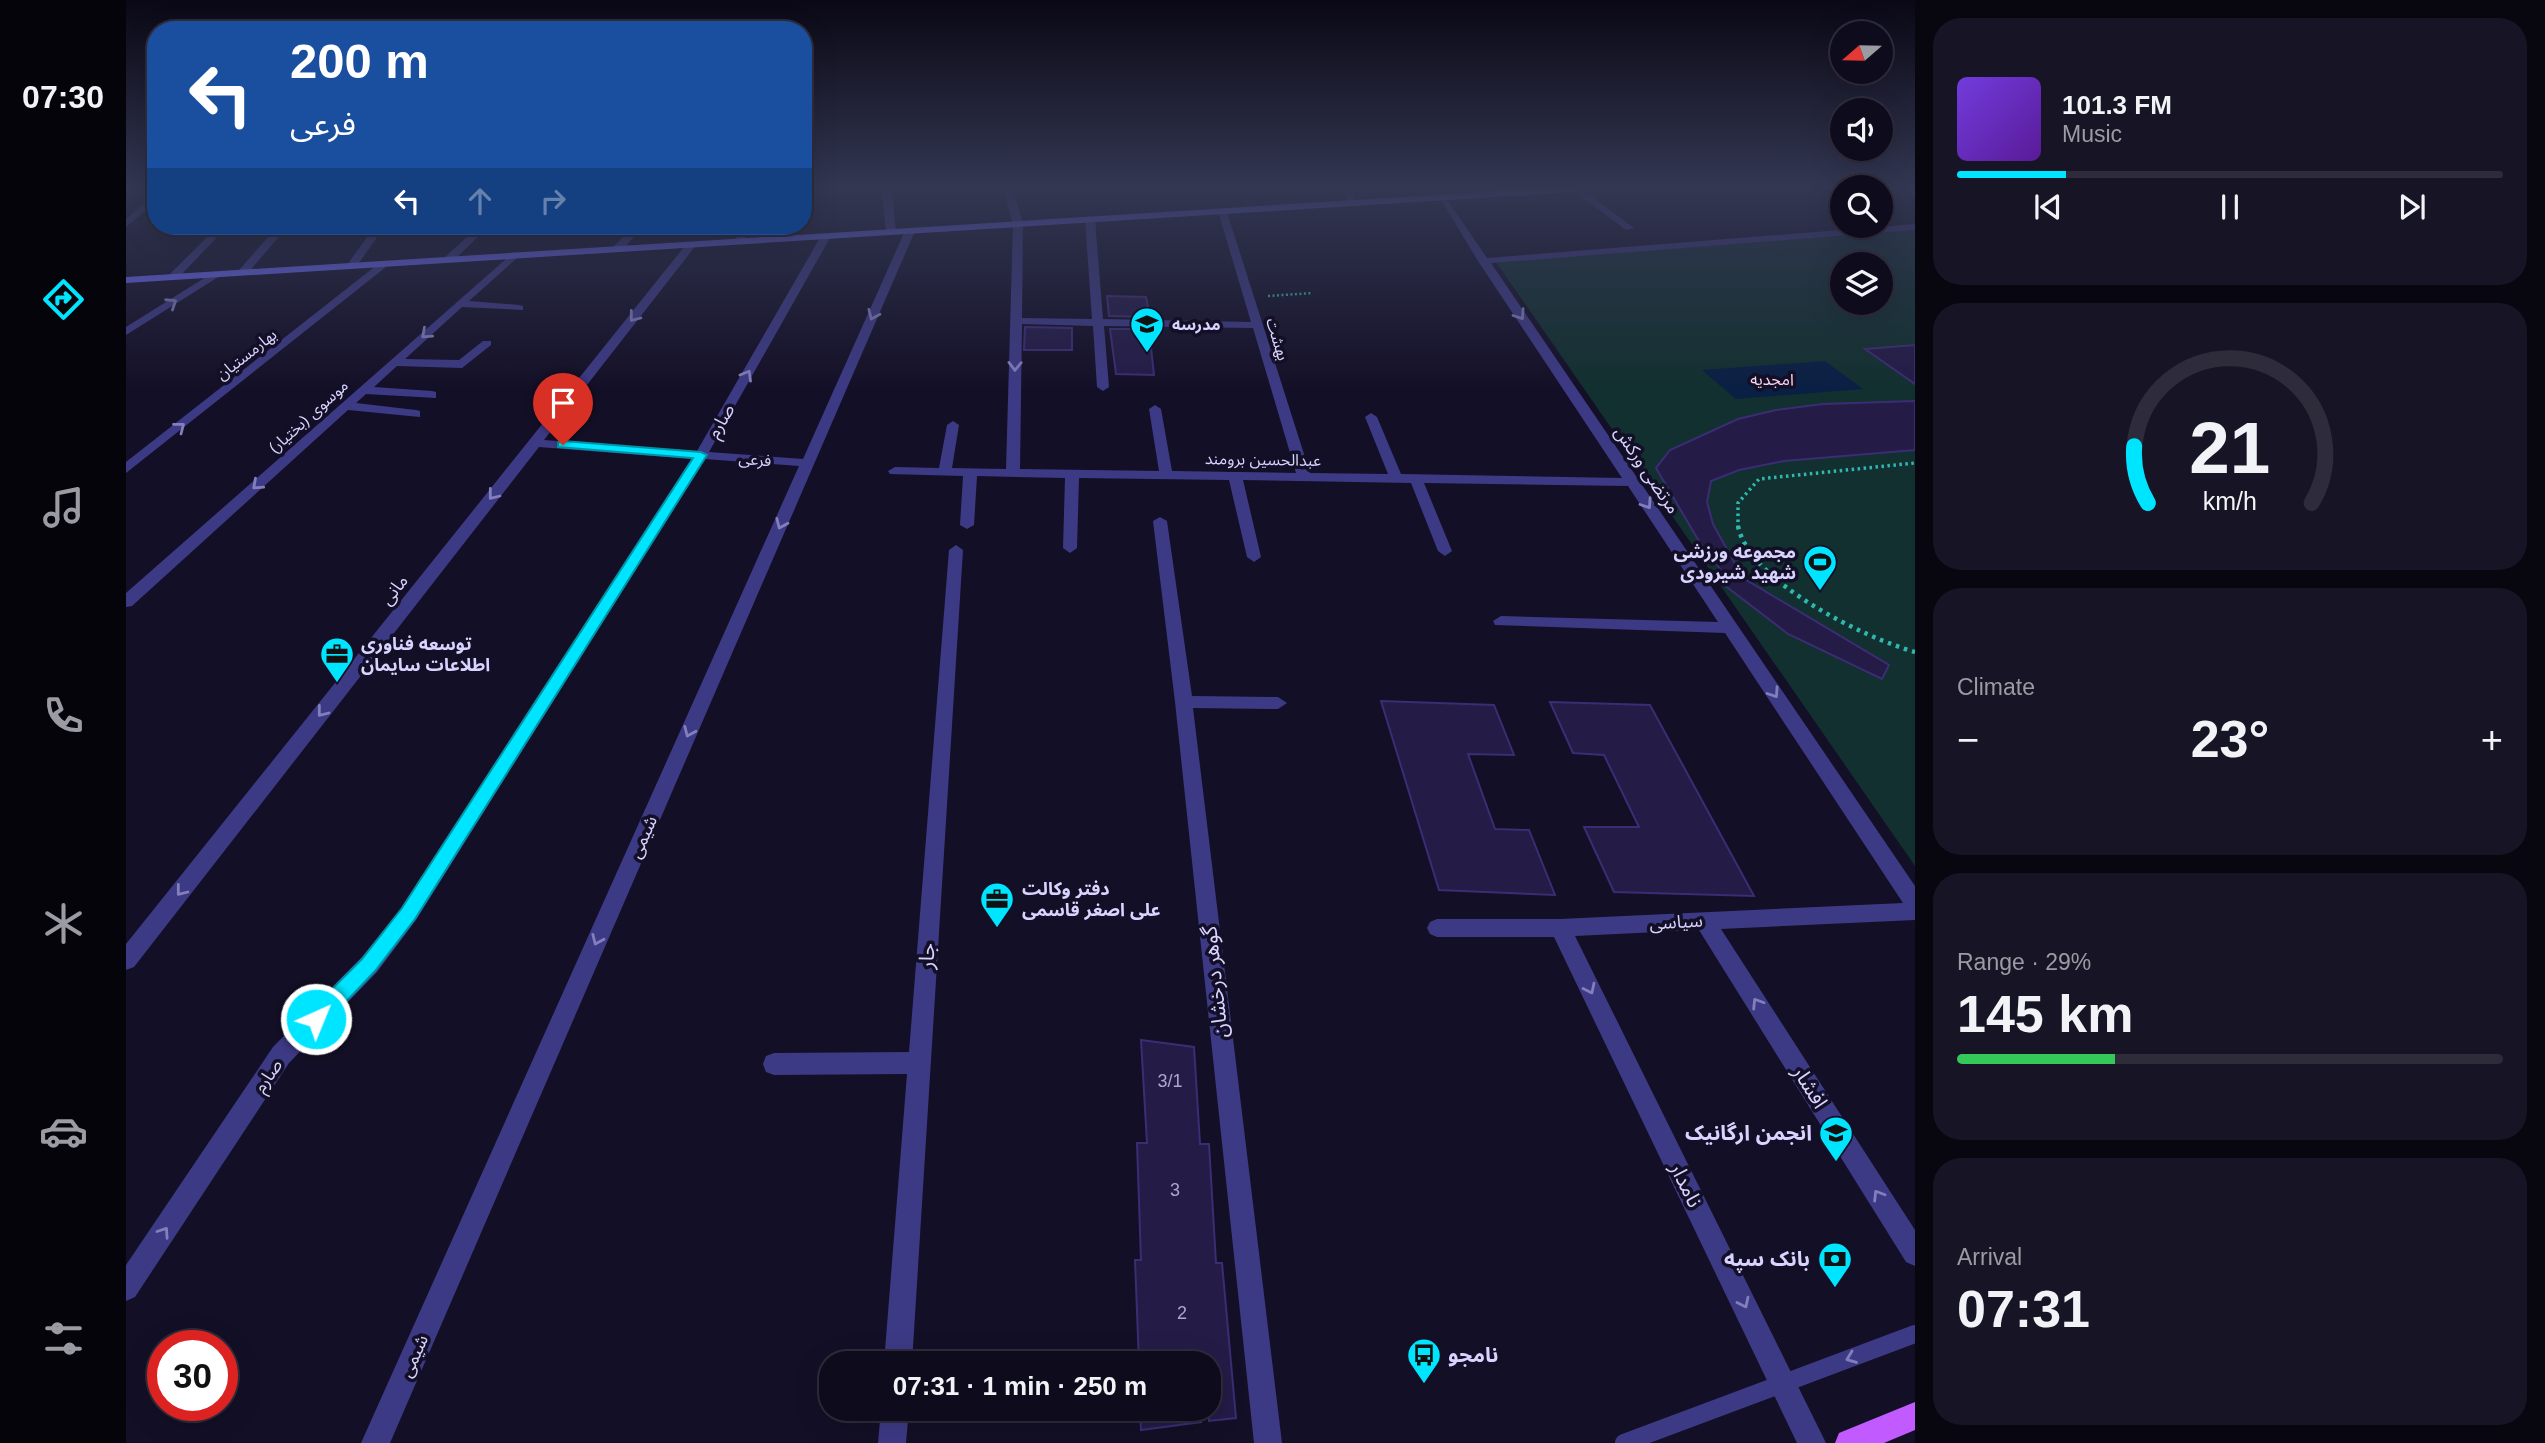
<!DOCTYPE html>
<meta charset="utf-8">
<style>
:root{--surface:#0e0b1c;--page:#171425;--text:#f1f3f6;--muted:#9b9ba3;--line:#2e2b3b;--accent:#00e5ff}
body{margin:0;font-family:Arial,"Noto Sans Arabic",sans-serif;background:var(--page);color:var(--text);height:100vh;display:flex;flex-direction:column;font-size:26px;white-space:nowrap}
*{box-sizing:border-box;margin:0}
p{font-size:23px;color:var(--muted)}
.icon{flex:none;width:38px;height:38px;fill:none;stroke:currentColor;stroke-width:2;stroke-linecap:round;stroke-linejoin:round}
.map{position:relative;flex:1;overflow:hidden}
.details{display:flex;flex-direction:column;gap:18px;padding:18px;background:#08060f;width:630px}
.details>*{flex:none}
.guide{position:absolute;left:21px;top:21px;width:665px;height:214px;border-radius:28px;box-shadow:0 7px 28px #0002,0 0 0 2px var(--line);background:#1a4fa0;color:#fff;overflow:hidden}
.needle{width:46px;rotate:250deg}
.tools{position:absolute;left:1704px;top:21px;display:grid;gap:14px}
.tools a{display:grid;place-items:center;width:63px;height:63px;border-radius:50%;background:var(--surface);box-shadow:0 7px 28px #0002,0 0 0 2px var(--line);font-size:35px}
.speed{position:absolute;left:21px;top:1330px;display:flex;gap:14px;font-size:35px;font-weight:700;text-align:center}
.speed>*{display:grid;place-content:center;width:91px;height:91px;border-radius:50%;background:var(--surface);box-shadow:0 7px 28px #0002,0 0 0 2px var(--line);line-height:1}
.speed .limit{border:10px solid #d22;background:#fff;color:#111}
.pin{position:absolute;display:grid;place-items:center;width:60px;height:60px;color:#fff;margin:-72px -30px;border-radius:50% 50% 50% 0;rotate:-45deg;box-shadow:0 0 7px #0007}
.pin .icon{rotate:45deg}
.me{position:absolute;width:77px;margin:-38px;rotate:44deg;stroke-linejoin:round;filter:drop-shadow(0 0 5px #0008)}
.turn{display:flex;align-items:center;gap:24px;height:147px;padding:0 28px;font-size:32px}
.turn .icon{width:91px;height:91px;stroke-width:2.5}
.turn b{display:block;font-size:49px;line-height:60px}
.lanes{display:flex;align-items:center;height:66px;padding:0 28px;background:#0003;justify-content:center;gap:35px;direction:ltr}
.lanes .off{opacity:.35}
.big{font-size:52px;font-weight:700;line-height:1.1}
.details .card{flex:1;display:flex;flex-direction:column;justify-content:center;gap:10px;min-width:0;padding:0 24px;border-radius:28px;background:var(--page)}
.details .dial{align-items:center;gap:0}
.dial svg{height:182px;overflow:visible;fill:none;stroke:var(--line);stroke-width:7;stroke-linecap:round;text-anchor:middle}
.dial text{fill:var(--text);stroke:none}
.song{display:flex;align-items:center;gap:21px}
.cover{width:84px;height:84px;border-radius:10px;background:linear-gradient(135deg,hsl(260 70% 55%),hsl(270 70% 35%))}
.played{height:7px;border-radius:4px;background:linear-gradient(90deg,var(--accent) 20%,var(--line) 20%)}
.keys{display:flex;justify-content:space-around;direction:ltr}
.heat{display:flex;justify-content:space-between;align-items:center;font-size:38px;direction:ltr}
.charge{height:10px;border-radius:5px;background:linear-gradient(90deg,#34c759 29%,var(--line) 0)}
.trip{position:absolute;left:693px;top:1351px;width:402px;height:70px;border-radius:28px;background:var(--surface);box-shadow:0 7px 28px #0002,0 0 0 2px var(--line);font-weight:700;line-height:70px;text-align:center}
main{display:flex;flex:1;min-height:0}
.dock{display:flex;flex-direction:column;width:126px;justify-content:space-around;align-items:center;background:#06040b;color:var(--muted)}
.dock .icon{width:49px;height:49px}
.dock .active{color:var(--accent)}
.dock b{font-size:32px;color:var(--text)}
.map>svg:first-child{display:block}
.green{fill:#12302f;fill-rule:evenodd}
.water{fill:#0a1f44}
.building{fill:#241b47;stroke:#3b2d73;stroke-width:2}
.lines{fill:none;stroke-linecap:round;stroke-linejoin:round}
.path-far2{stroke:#2fb8b0;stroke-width:2.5;stroke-dasharray:2 2.5;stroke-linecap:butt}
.path-far1{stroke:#2fb8b0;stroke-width:3.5;stroke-dasharray:2.5 3.5;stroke-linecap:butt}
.path{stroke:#2fb8b0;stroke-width:4.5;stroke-dasharray:3.5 5;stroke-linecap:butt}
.service{stroke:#3d3a85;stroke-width:18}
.minor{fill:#3d3a85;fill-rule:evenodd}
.secondary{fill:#6f6bff;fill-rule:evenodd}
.primary{fill:#c25bff;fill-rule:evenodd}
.oneway{stroke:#837fbc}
.route{fill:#00e5ff;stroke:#0095a6;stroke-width:2}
.labels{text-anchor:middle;stroke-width:7;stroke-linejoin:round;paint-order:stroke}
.far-poi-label{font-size:16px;font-weight:bold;fill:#d9d4ff;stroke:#130f26;text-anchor:start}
.far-street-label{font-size:16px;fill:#d9d4ff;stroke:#130f26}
.far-neighbourhood-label{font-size:16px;fill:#ffd6f0;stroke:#130f26}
.street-label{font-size:18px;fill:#d9d4ff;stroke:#130f26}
.poi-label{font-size:18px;font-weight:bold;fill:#d9d4ff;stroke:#130f26;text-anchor:start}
.near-number-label{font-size:18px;fill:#aca6d1}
.near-street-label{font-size:21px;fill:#d9d4ff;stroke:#130f26}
.near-poi-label{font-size:21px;font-weight:bold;fill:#d9d4ff;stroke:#130f26;text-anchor:end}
</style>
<main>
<nav class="dock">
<b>07:30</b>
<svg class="icon active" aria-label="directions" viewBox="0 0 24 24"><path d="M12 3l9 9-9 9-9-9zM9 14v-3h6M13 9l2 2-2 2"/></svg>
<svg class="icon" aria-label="music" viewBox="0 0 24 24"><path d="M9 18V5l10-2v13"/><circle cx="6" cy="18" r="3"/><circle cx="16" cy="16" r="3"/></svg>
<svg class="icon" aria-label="phone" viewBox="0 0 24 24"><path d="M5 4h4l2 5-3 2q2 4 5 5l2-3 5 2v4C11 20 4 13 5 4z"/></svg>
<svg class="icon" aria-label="climate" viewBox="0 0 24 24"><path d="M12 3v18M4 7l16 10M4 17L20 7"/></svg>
<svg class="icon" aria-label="car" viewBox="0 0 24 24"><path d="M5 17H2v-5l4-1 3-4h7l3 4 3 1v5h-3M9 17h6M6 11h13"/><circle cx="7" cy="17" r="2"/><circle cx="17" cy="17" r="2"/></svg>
<svg class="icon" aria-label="filters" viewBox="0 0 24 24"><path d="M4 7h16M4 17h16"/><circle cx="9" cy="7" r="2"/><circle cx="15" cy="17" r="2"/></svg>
</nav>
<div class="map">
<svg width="1789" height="1443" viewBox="0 0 1789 1443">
<rect width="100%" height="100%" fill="#130f26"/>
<!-- green -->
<path class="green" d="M1789 230V866L1370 262ZM1717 264H1755V303H1717Z"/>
<!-- water -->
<path class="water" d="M1699 361 1737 389 1610 399 1576 370Z"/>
<!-- building -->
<g class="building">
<path d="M981 296 1020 297 1024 317 983 316Z"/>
<path d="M899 327 946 328V350H898Z"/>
<path d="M984 329H1023L1028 375 990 374Z"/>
<path d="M1789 345V384L1739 349Z"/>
<path d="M1789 401V450L1658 461 1613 470 1585 481 1581 502 1587 524 1617 578 1763 665 1756 679 1662 634 1593 581 1598 574 1574 543 1530 468 1544 450 1612 419 1650 410 1697 404Z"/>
<path d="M1255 701 1368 705 1388 755 1342 754 1369 829 1403 830 1429 895 1313 890Z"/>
<path d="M1424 702 1524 705 1628 896 1488 892 1458 827H1513L1478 755 1447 753Z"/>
<path d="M1015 1040 1068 1047 1074 1144H1083L1090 1263H1096L1110 1418 1083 1421V1363H1013L1009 1260H1015L1011 1143H1021Z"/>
<path d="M1014 1409H1075V1422L1015 1430Z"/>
</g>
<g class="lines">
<!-- path-far2 -->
<path class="path-far2" d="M1142 296 1187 293"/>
<!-- path-far1 -->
<path class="path-far1" d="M1612 528V503L1633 479 1789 463"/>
<!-- path -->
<path class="path" d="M1612 526C1623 582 1739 638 1789 652"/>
<!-- service -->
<path class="service" d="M1498 1443 1789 1334"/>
<!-- minor -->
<g class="minor">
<path d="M30 189V202L0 227V219L28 195H1L0 190Z"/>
<path d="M756 189H766L770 232 765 235 760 232Z"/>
<path d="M877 189H887L897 224 896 318 966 319 959 219 964 216 969 219 977 319 1125 322 1092 211 1100 209 1184 473 1262 474 1239 417 1245 413 1251 417 1275 474 1496 478 1352 261 1312 195H1318L1361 258 1789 224V230L1365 263 1789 886V920L1595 929 1789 1230V1266L1780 1262 1573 930 1449 936 1700 1443H1671L1428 937H1311L1304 934 1301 928 1304 922 1311 919H1434L1777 903 1599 633 1369 625 1367 621 1375 616 1592 622 1502 486 1298 483 1326 551 1319 556 1312 551 1285 483 1117 480 1135 557 1128 562 1121 557 1103 480 953 478 951 548 944 553 937 548 939 478 851 476 848 525 841 529 834 525 837 476 764 474 762 471 769 467 813 468 821 425 827 421 833 425 826 468 880 469 887 224ZM896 324 967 326 971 387 977 391 983 387 978 326 1127 328 1170 473 1046 471 1035 409 1029 405 1023 409 1033 471 894 469Z"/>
<path d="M1214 189H1224L1231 205H1225Z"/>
<path d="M1445 189H1456L1508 228 1500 230Z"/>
<path d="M1776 189H1789V196Z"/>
<path d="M92 226H102L51 279H43V275Z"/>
<path d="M152 226H162L121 274H113V270Z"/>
<path d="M249 226H259L230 267H222L221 265Z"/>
<path d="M353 226H363L327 261H319V257Z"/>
<path d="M508 226H518L495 251H487V247Z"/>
<path d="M613 226H623L619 241 614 244 609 241Z"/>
<path d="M784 228 789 231 264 1443H235L673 466 579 459 290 920 251 972 163 1063 9 1297 0 1301V1265L147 1047 235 958 276 908 566 459 413 447 8 967 0 970V944L562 242 571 244 418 440 571 451 695 236 700 233 705 236 583 452 677 459 779 231Z"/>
<path d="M388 252 392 253V257L343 301 393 305 397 306V310L336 307 279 359 333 360 357 341H365V345L336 368 271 366 248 387 306 391 310 392V398L240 394 230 403 290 410 294 411V417L222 410 6 606 0 607V593Z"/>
<path d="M256 261 265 263 0 473V462Z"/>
<path d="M88 272 97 274 0 335V327Z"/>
<path d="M1034 517 1041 521 1066 696 1152 697 1161 703 1152 709 1067 708 1156 1443H1128L1049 702 1027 521Z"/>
<path d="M830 545 837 550 786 1363H758L781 1074 648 1075 640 1072 637 1064 640 1056 648 1053 783 1052 823 550Z"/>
<path d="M755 1409H783L780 1443H752Z"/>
</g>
<!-- secondary -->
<path class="secondary" d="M1405 189H1454L1449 192 0 283V277Z"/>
<!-- primary -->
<path class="primary" d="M1789 1402V1430L1758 1443H1709L1713 1433Z"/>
</g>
<!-- one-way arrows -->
<defs><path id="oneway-chevron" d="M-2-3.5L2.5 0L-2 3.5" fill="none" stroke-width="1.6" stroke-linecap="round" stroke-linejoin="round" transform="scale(1.75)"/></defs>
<g class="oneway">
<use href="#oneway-chevron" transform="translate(46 303) rotate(-33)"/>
<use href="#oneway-chevron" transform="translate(747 315) rotate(114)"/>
<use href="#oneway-chevron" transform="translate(1394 315) rotate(56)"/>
<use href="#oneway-chevron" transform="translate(508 317) rotate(128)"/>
<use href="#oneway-chevron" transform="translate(300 334) rotate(138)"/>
<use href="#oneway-chevron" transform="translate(889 366) rotate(91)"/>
<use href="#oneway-chevron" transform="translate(621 375) rotate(-60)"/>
<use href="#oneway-chevron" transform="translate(54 427) rotate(-38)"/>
<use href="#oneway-chevron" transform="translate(131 485) rotate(138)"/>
<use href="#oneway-chevron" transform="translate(367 495) rotate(128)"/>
<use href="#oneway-chevron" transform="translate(1521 504) rotate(56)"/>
<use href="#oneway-chevron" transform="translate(655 524) rotate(114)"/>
<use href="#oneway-chevron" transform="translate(1648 693) rotate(56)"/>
<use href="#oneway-chevron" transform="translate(196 712) rotate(128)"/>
<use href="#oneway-chevron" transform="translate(563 732) rotate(114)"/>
<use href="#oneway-chevron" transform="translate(55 891) rotate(128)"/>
<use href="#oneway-chevron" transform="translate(471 940) rotate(114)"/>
<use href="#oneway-chevron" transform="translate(1464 989) rotate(64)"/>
<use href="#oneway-chevron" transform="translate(1631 1003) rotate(-122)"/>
<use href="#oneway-chevron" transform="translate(1752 1195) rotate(-122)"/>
<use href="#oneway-chevron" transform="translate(38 1232) rotate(-56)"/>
<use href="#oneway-chevron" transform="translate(1618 1303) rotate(64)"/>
<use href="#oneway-chevron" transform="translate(1725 1358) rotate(159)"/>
</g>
<!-- sky -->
<linearGradient id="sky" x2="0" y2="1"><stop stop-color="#0a0815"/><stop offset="0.48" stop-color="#333752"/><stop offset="1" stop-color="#333752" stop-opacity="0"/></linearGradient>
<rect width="1789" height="391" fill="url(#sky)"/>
<!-- route -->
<path class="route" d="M437 441 575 452 581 455 289 919 249 971 197 1026 190 1029 183 1026 180 1019 183 1012 236 959 276 908 567 458 432 447V442Z"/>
<!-- icons -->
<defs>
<g id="school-pin" transform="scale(1.75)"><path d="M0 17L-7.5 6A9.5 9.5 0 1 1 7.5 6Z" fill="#00e5ff" stroke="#130f26"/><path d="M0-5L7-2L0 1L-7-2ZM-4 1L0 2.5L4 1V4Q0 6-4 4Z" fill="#111"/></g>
<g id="stadium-pin" transform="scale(1.75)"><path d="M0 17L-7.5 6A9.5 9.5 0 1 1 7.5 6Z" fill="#00e5ff" stroke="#130f26"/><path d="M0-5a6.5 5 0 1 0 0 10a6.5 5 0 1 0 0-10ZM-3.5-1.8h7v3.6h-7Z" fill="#111"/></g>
<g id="office-pin" transform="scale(1.75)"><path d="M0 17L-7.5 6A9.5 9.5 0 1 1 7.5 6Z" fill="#00e5ff" stroke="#130f26"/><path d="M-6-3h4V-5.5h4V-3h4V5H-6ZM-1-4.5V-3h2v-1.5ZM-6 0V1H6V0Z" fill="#111"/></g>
<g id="university-pin" transform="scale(1.75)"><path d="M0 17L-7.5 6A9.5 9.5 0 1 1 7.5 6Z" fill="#00e5ff" stroke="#130f26"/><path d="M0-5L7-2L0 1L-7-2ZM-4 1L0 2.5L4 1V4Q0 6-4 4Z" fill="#111"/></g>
<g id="bank-pin" transform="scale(1.75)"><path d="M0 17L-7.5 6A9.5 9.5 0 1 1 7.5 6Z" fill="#00e5ff" stroke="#130f26"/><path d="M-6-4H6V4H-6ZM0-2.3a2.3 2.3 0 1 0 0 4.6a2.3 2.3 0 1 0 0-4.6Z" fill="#111"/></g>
<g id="bus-pin" transform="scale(1.75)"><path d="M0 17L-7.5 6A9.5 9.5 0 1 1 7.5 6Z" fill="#00e5ff" stroke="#130f26"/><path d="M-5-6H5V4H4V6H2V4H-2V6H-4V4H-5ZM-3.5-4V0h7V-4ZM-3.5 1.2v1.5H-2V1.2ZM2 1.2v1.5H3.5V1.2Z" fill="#111"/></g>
</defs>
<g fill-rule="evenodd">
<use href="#school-pin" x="1021" y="324"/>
<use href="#stadium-pin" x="1694" y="562"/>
<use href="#office-pin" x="211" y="654"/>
<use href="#office-pin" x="871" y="899"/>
<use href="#university-pin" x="1710" y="1133"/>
<use href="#bank-pin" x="1709" y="1259"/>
<use href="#bus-pin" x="1298" y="1355"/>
</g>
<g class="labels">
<!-- far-poi labels -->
<g class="far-poi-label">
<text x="1046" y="330">مدرسه</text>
</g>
<!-- far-street labels -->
<g class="far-street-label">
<text transform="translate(1152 339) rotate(73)" y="6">بهشت</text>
<text transform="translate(120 354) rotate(-38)" y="6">بهارمستیان</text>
<text transform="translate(182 416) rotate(-42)" y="6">موسوی (بختیار)</text>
<text transform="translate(629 459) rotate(4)" y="6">فرعی</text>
<text transform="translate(1137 459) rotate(1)" y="6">عبدالحسین برومند</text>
</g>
<!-- far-neighbourhood labels -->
<g class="far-neighbourhood-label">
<text x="1646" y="385">امجدیه</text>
</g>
<!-- street labels -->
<g class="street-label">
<text transform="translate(595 421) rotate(-60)" y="6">صارم</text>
<text transform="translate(1521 470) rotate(56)" y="6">مرتضی ورکش</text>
<text transform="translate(268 590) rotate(-52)" y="6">مانی</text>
<text transform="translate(517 837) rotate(-66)" y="6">شیمی</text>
<text transform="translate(1550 922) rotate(-3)" y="6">سیاسی</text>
<text transform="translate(142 1076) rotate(-56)" y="6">صارم</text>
<text transform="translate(288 1356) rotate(-66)" y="6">شیمی</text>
</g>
<!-- poi labels -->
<g class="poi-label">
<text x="1670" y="558" text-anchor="end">مجموعه ورزشی<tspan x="1670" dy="21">شهید شیرودی</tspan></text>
<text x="235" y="650">توسعه فناوری<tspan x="235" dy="21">اطلاعات سایمان</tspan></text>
<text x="896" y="895">دفتر وکالت<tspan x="896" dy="21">علی اصغر قاسمی</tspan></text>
</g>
<!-- near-number labels -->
<g class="near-number-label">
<text x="1044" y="1087">3/1</text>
<text x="1049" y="1196">3</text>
<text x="1056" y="1319">2</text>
</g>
<!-- near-street labels -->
<g class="near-street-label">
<text transform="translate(801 956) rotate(-86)" y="7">جار</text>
<text transform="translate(1089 982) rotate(-96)" y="7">گوهر درخشان</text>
<text transform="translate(1684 1087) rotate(58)" y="7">افشار</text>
<text transform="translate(1560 1185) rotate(64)" y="7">نامدار</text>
</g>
<!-- near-poi labels -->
<g class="near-poi-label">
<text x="1686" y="1140">انجمن ارگانیک</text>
<text x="1684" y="1266">بانک سپه</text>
<text x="1322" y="1362" text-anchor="start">نامجو</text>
</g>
</g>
</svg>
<div class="tools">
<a><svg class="needle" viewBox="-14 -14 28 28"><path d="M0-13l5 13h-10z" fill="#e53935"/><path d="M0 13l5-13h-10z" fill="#9b9ba3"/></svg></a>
<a><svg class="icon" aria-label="sound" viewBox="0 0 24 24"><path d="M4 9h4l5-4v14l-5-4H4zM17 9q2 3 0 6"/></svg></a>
<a><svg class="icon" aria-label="search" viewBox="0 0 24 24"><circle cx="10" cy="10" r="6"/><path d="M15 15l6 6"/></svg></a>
<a><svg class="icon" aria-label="layers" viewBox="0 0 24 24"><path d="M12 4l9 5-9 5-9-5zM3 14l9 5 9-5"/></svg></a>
</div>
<div class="speed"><div class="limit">30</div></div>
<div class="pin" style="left:437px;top:445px;background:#d93025"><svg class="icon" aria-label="arrive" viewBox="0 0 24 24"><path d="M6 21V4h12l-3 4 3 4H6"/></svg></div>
<svg class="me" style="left:190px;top:1019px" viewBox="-20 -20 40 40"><circle r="17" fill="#00e5ff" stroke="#fff" stroke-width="3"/><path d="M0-11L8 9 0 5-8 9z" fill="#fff"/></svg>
<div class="trip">07:31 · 1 min · 250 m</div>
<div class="guide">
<div class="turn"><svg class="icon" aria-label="left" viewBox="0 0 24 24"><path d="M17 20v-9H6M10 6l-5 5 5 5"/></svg><div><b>200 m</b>فرعی</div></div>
<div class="lanes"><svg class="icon" aria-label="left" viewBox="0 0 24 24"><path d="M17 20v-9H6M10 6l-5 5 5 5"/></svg><svg class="icon off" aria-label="ahead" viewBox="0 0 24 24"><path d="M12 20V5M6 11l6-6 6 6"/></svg><svg class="icon off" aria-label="right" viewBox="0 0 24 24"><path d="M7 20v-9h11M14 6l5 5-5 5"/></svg></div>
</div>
</div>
<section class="details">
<div class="card">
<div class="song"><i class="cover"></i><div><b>101.3 FM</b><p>Music</p></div></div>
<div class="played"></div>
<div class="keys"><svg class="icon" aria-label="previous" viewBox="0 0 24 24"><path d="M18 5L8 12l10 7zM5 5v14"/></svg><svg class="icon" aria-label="pause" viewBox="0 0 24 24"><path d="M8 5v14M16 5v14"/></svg><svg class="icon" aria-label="next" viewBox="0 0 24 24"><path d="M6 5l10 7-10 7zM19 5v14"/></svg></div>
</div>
<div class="card dial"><svg viewBox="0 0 100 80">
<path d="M14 69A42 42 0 1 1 86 69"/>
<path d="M14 69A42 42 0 0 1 8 44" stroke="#00e5ff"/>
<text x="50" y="56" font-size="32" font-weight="700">21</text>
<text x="50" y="72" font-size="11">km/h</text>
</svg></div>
<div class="card"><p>Climate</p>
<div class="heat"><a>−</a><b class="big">23°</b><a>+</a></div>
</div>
<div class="card"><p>Range · 29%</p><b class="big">145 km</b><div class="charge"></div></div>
<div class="card"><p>Arrival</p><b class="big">07:31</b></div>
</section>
</main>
